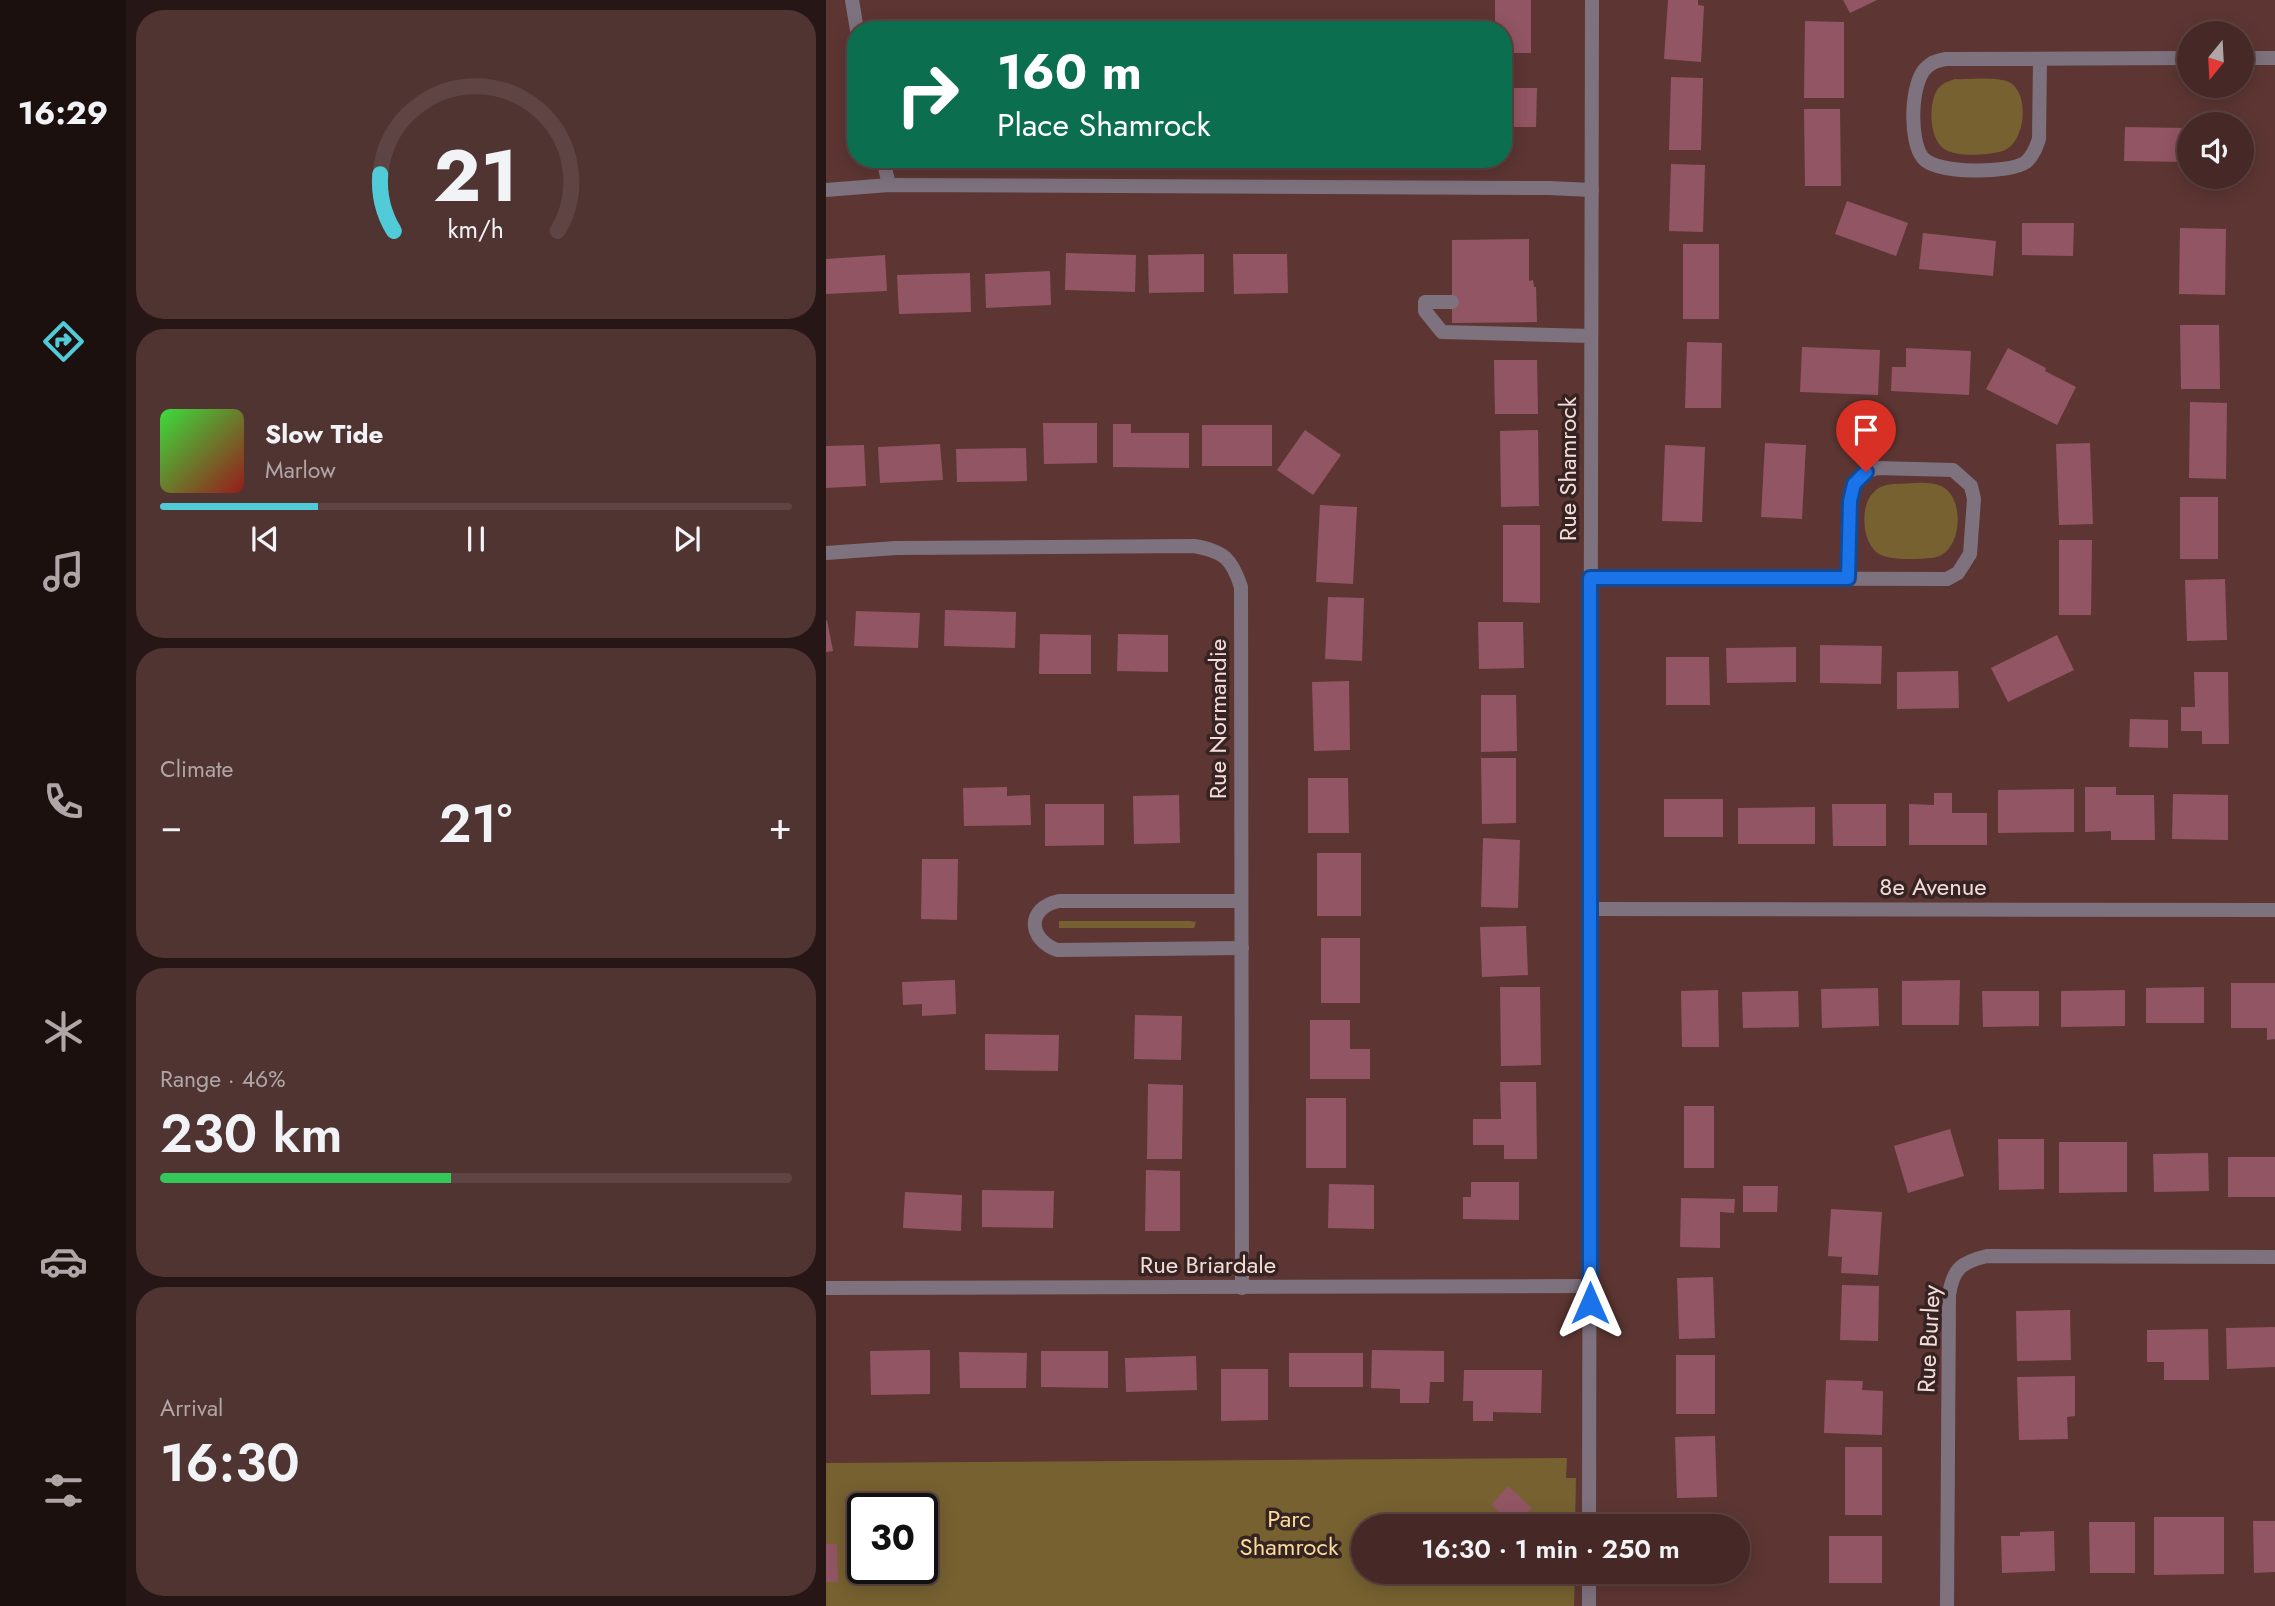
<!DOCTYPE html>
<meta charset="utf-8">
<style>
:root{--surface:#462826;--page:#503432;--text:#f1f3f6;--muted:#b0a6a7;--line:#5e4443;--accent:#52cbd8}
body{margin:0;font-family:Jost,sans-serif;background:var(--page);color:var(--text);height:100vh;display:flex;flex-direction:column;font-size:26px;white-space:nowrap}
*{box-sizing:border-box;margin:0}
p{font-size:23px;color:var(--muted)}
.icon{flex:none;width:38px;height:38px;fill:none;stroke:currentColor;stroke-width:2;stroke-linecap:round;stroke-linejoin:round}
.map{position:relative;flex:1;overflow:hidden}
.sheet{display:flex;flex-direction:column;gap:10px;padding:10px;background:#261615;width:700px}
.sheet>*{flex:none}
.top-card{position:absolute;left:21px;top:21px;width:665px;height:147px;border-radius:28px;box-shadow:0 4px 18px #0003,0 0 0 2px var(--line);background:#0b6e4f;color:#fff;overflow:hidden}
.needle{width:46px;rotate:198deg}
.controls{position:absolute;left:1351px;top:21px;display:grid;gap:14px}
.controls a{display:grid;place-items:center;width:77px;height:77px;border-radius:50%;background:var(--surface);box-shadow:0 4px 18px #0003,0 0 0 2px var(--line);font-size:35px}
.speed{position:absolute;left:21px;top:1493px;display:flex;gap:14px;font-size:35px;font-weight:700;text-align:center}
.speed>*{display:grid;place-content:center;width:91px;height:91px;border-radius:50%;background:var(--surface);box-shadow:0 4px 18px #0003,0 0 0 2px var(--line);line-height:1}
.speed .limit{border:4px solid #111;border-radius:10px;background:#fff;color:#111}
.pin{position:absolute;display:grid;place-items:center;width:60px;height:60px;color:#fff;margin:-72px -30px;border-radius:50% 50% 50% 0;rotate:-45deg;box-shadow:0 0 7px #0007}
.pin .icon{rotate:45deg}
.me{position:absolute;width:77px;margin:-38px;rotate:0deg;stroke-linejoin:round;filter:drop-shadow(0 0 5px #0008)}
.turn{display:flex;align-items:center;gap:24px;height:147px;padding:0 35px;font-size:32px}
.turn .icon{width:91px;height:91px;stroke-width:2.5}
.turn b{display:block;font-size:49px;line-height:60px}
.big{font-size:52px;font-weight:600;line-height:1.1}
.sheet .tile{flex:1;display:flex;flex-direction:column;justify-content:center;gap:10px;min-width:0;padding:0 24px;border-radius:28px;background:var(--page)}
.sheet .dial{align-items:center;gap:0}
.dial svg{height:182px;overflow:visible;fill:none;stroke:var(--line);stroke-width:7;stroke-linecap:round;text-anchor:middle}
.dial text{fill:var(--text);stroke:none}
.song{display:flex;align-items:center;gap:21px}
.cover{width:84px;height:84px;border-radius:10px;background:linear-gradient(135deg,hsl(120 70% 55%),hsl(0 70% 35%))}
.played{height:7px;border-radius:4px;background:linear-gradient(90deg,var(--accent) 25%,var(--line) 25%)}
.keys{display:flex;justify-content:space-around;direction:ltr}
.heat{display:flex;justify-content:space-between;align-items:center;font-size:38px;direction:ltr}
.charge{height:10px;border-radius:5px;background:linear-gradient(90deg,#34c759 46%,var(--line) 0)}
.trip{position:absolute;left:525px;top:1514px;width:399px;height:70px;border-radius:35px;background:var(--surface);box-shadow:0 4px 18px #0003,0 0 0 2px var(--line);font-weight:600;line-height:70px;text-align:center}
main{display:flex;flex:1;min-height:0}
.dock{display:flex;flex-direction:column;width:126px;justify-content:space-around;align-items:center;background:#1c100f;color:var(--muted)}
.dock .icon{width:49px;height:49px}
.dock .selected{color:var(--accent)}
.dock b{font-size:32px;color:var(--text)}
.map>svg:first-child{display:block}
.green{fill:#776131;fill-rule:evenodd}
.building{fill:#925563}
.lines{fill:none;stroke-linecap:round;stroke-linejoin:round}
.lane{stroke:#7e727f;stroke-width:14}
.street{stroke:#7e727f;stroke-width:14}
.route-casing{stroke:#114b97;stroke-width:18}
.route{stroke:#1a73e8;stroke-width:12}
.labels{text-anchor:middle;stroke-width:7;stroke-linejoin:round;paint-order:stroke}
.street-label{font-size:24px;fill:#f5dcd9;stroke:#362422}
.park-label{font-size:24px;fill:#fadb99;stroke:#362422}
</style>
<main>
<nav class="dock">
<b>16:29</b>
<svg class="icon selected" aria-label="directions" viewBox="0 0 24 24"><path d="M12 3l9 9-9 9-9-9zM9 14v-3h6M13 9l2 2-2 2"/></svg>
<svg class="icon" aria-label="music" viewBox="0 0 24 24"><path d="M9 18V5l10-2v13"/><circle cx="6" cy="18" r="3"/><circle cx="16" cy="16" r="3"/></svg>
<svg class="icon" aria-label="phone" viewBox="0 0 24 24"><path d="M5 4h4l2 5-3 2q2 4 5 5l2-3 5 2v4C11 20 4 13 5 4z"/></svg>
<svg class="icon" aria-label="climate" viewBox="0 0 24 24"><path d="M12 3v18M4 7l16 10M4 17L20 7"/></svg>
<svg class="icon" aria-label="car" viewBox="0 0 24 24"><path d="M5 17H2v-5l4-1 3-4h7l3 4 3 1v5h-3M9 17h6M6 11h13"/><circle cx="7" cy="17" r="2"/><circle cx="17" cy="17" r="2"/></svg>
<svg class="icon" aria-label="filters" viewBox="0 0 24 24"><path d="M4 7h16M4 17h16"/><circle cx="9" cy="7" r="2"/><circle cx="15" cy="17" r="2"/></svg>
</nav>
<section class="sheet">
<div class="tile dial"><svg viewBox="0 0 100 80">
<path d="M14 69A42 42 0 1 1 86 69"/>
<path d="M14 69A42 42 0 0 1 8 44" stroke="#52cbd8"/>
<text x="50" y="56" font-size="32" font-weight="700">21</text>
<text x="50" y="72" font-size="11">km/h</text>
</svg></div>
<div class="tile">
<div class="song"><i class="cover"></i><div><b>Slow Tide</b><p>Marlow</p></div></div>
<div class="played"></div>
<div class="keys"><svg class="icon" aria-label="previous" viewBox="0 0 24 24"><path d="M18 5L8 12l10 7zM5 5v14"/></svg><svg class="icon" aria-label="pause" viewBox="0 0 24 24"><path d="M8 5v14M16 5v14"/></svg><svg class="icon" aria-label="next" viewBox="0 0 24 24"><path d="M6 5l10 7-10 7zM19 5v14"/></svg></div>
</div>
<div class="tile"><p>Climate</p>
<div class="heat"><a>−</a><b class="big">21°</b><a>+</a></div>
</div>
<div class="tile"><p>Range · 46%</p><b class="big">230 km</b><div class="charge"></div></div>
<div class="tile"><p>Arrival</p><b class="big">16:30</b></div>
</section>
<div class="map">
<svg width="1449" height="1606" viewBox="0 0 1449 1606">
<rect width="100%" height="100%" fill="#5d3633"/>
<!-- green -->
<g class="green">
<path d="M1129 79C1145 80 1168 76 1183 82 1205 93 1200 148 1173 152 1159 155 1133 157 1120 150 1103 141 1102 105 1111 90 1116 83 1121 82 1129 79Z"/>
<path d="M1067 484C1081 484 1103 480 1115 486 1140 497 1137 555 1106 558 1091 559 1066 561 1053 554 1036 544 1033 505 1048 492 1054 486 1059 485 1067 484Z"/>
<path d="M233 921H363L370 922 368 928H233Z"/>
<path d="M741 1458 740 1478H750L749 1526H537V1572H749L748 1606H0V1463ZM37 1508H96V1568H37Z"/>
</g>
<!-- building -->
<g class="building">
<path d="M669 0H705V53H677V30H669Z"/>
<path d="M842 0H872V5L878 6 875 62 838 59Z"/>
<path d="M1017 0H1051L1024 13Z"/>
<path d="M979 21 1018 22V98H978Z"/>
<path d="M845 77 877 78 875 150H843Z"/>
<path d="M677 88H711L710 127H677Z"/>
<path d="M978 109H1014L1015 186H979Z"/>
<path d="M1299 127 1363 128V162L1298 161Z"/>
<path d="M845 164 879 165 877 232 843 231Z"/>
<path d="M1021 201 1082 223 1070 256 1009 234Z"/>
<path d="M1196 223H1248L1247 256 1196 255Z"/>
<path d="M1354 228 1400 229 1399 295 1353 294Z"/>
<path d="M1097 233 1170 241 1167 276 1093 269Z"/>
<path d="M703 239V281L707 280 708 287H710L711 322 626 323V240Z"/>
<rect x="857" y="244" width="36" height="75"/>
<path d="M240 253 310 255 309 292 239 290Z"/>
<path d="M378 254V292L323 293 322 255Z"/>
<path d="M407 254H461L462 293 408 294Z"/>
<path d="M59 255 61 291 0 294V259Z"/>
<path d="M224 271 225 305 160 308 159 274Z"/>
<path d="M144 273 145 312 73 314 71 275Z"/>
<path d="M1354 325H1393L1394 389H1355Z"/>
<path d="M861 342 896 343 895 408H859Z"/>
<path d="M976 347 1054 350 1052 395 974 392Z"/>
<path d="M1080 348 1145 351 1143 395 1065 391 1066 367H1080Z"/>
<path d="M1182 348 1220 368 1219 371 1250 387 1231 425 1160 389Z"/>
<path d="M668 360H711L712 414H669Z"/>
<path d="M1364 402 1401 403 1400 479 1363 478Z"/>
<path d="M217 423H271V463L218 464Z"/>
<path d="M287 424H305V433H363V468L287 467Z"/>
<rect x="376" y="425" width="70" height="41"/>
<path d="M479 430 515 455 487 495 451 470Z"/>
<path d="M712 430 713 506 675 507 674 431Z"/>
<path d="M939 443 980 445 976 519 935 517Z"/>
<path d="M1264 443 1267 524 1233 525 1230 444Z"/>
<path d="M114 444 117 480 54 483 52 447Z"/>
<path d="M38 445 40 486 0 488V446Z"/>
<path d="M839 445 879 447 876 522 836 521Z"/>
<path d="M200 448 201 481 131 482 130 449Z"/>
<rect x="1354" y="497" width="38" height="62"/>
<path d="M494 505 531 507 527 584 490 582Z"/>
<path d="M677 525H714V603L677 602Z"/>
<path d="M1233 540H1266L1265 615H1233Z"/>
<path d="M1399 579 1401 640 1361 641 1359 580Z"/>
<path d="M502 597 538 598 536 661 499 659Z"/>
<path d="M119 610 190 612 189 648 118 646Z"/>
<path d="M30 611 94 613 92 648 28 646Z"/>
<path d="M1 620 7 651 0 652V621Z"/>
<path d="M652 622H697L698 668 653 669Z"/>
<path d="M214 634 265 635V674H213Z"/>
<path d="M292 634 342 635V672L291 671Z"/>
<path d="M1231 635 1248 670 1182 702 1165 668Z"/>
<path d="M994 645 1056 646 1055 684 994 683Z"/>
<path d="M970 647V682L901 683 900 648Z"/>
<path d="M840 657H883L884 705H840Z"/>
<path d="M1132 671 1133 708 1071 709V672Z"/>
<path d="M1368 672H1402L1403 744H1376V731H1355V707H1369Z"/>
<path d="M523 681 524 750 488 751 486 682Z"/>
<path d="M655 695H690L691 751 655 752Z"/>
<path d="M1304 719 1342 720V748L1303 747Z"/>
<path d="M655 758H690V823L656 824Z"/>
<path d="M482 778H522L523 833H482Z"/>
<path d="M181 787V796L204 795 205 825 138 826 137 788Z"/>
<path d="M1259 787H1290V795H1328L1329 840H1285V831L1259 832Z"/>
<path d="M1248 789V832L1172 833V790Z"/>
<path d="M1108 793H1126V813H1161V845H1083V804L1108 805Z"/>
<path d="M1347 794 1402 795V840L1346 839Z"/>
<path d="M353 795 354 843 308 844 307 796Z"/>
<rect x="838" y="799" width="59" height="38"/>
<path d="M219 804H278V845L219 846Z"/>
<path d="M1006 804H1060V846H1007Z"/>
<path d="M989 807V844H912V808Z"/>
<path d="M657 838 694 840 692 908 655 907Z"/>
<rect x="491" y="853" width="44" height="63"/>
<path d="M96 859H132L131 920 95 919Z"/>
<path d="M700 926 702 975 656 977 654 927Z"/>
<rect x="495" y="938" width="39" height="65"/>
<path d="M129 980 130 1014 96 1016V1004L77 1005 76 982Z"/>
<path d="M1134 980 1133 1025H1076V981Z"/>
<path d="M1405 983H1449V1039L1441 1040V1028H1405Z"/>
<path d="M674 987H714L715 1065 675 1066Z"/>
<path d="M1378 987V1023H1320V988Z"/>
<path d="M1052 988 1053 1026 996 1028 995 989Z"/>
<path d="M892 990 893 1047H856L855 991Z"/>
<path d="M1299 990V1026L1235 1027V991Z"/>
<path d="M972 991 973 1027 917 1028 916 992Z"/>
<path d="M1156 991H1213V1026L1157 1027Z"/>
<path d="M309 1015 356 1016 355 1060 308 1059Z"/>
<path d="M484 1020H524V1049H544V1079H484Z"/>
<path d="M159 1034 233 1035 232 1071 159 1070Z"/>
<path d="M674 1082H710L711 1159H678V1145H647V1119H675Z"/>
<path d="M322 1084 357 1085 356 1159H321Z"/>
<rect x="480" y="1098" width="40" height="70"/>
<rect x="858" y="1106" width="30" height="62"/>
<path d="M1124 1129 1138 1176 1082 1193 1068 1146Z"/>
<path d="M1172 1139H1218V1189L1173 1190Z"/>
<path d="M1233 1142H1301V1192L1233 1193Z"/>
<path d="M1382 1153 1383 1191 1328 1192 1327 1154Z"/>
<rect x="1402" y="1157" width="47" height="40"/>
<path d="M320 1170 354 1171V1231H319Z"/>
<path d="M645 1182H693V1220L637 1219V1197H645Z"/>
<path d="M503 1184 548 1185V1229L502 1228Z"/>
<path d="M917 1186H952L951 1212H917Z"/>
<path d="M156 1190 228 1191 227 1228 156 1227Z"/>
<path d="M79 1192 136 1195 135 1231 77 1228Z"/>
<path d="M855 1198 909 1199 908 1213 894 1212V1248L854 1247Z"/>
<path d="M1005 1209 1056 1212 1052 1275 1015 1273 1016 1257 1002 1256Z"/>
<path d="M887 1277 889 1338 853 1339 851 1278Z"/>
<path d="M1016 1285 1053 1286 1052 1341 1014 1340Z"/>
<path d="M1244 1310 1245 1360 1191 1361 1190 1311Z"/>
<path d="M1449 1327V1367L1401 1369 1400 1328Z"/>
<path d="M1382 1329 1383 1380H1338V1362H1321V1330Z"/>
<path d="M104 1350V1394L45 1395 44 1351Z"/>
<path d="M546 1350 618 1351V1382H604L603 1403H574V1389L545 1388Z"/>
<path d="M215 1351H282V1388L215 1387Z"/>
<path d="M133 1352 201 1353 200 1388H134Z"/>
<rect x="463" y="1353" width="74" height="34"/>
<rect x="850" y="1355" width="39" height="59"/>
<path d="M370 1356 371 1390 300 1392 299 1358Z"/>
<path d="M395 1369H442V1420L395 1421Z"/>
<path d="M638 1370H716L715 1413 667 1412V1421H647V1401H637Z"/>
<path d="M1249 1376V1416L1241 1417 1242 1439 1193 1440 1191 1377Z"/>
<path d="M1000 1380 1037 1381 1036 1390 1057 1391 1056 1435 998 1433Z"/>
<path d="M889 1436 891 1497 851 1498 849 1437Z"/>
<rect x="1019" y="1447" width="37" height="68"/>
<path d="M682 1486 706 1508 689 1526 665 1505Z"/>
<path d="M1328 1517H1398V1574L1328 1575Z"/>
<path d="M883 1520V1526H843V1521Z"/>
<path d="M1427 1521H1449V1572L1428 1573Z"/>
<path d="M1263 1522H1309V1573H1264Z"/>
<path d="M1228 1531 1229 1571 1176 1573 1175 1536H1194V1532Z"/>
<rect x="1003" y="1536" width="53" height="47"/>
<path d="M0 1544H11L12 1582H0Z"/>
<path d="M844 1572H899V1578L844 1579Z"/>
</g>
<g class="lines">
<!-- lane -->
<path class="lane" d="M626 302H599V311L616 332 765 336"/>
<!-- street -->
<g class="street">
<path d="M26 0 31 30"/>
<path d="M1416 58H1449"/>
<path d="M1214 60 1213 139C1210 148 1207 156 1200 162 1184 174 1110 174 1097 158 1083 142 1084 81 1101 67 1106 62 1113 60 1120 59L1363 58"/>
<path d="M57 159 63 185"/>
<path d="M0 190 63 185 723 188 766 190"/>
<path d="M0 553 70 548 368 546C398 551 406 559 415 587L416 1288"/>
<path d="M764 578 1121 579 1132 573 1144 554 1148 499 1145 486 1127 470 1050 468C1041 471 1034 476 1029 484 1019 502 1022 556 1022 578"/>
<path d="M415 901H233C200 908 202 939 231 950L416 948"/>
<path d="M765 909 1449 910"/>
<path d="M0 1288 765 1286"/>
<path d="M763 1526 766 0"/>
<path d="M763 1572V1606"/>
<path d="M1121 1606 1123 1295C1127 1268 1136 1262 1161 1256L1449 1257"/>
</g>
</g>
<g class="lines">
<!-- route casing -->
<g class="route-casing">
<path id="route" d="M764 1303V578H1022L1024 501 1028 484 1040 472"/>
</g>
<!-- route -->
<use href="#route" class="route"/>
</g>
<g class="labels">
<!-- street labels -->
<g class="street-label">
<text transform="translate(742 469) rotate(-90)" y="8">Rue Shamrock</text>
<text transform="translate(392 719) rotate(-90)" y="8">Rue Normandie</text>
<text x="1107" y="895">8e Avenue</text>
<text x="382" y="1273">Rue Briardale</text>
<text transform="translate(1103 1339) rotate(-87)" y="8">Rue Burley</text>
</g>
<!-- park labels -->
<g class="park-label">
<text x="463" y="1527">Parc<tspan x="463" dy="28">Shamrock</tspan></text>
</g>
</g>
</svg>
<div class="controls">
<a><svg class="needle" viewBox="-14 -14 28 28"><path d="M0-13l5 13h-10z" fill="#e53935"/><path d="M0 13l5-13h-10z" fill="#b0a6a7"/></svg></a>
<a><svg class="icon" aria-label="sound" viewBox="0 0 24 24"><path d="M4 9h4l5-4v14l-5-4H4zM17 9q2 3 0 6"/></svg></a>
</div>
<div class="speed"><div class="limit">30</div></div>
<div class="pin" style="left:1040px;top:472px;background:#d93025"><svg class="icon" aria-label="arrive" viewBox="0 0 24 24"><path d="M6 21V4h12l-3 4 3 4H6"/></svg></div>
<svg class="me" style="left:764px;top:1303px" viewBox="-20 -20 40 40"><path d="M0-17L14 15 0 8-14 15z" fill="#1a73e8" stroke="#fff" stroke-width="4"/></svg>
<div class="trip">16:30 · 1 min · 250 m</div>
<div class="top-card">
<div class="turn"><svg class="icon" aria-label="right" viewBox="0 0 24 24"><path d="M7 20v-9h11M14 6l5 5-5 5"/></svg><div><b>160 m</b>Place Shamrock</div></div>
</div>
</div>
</main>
